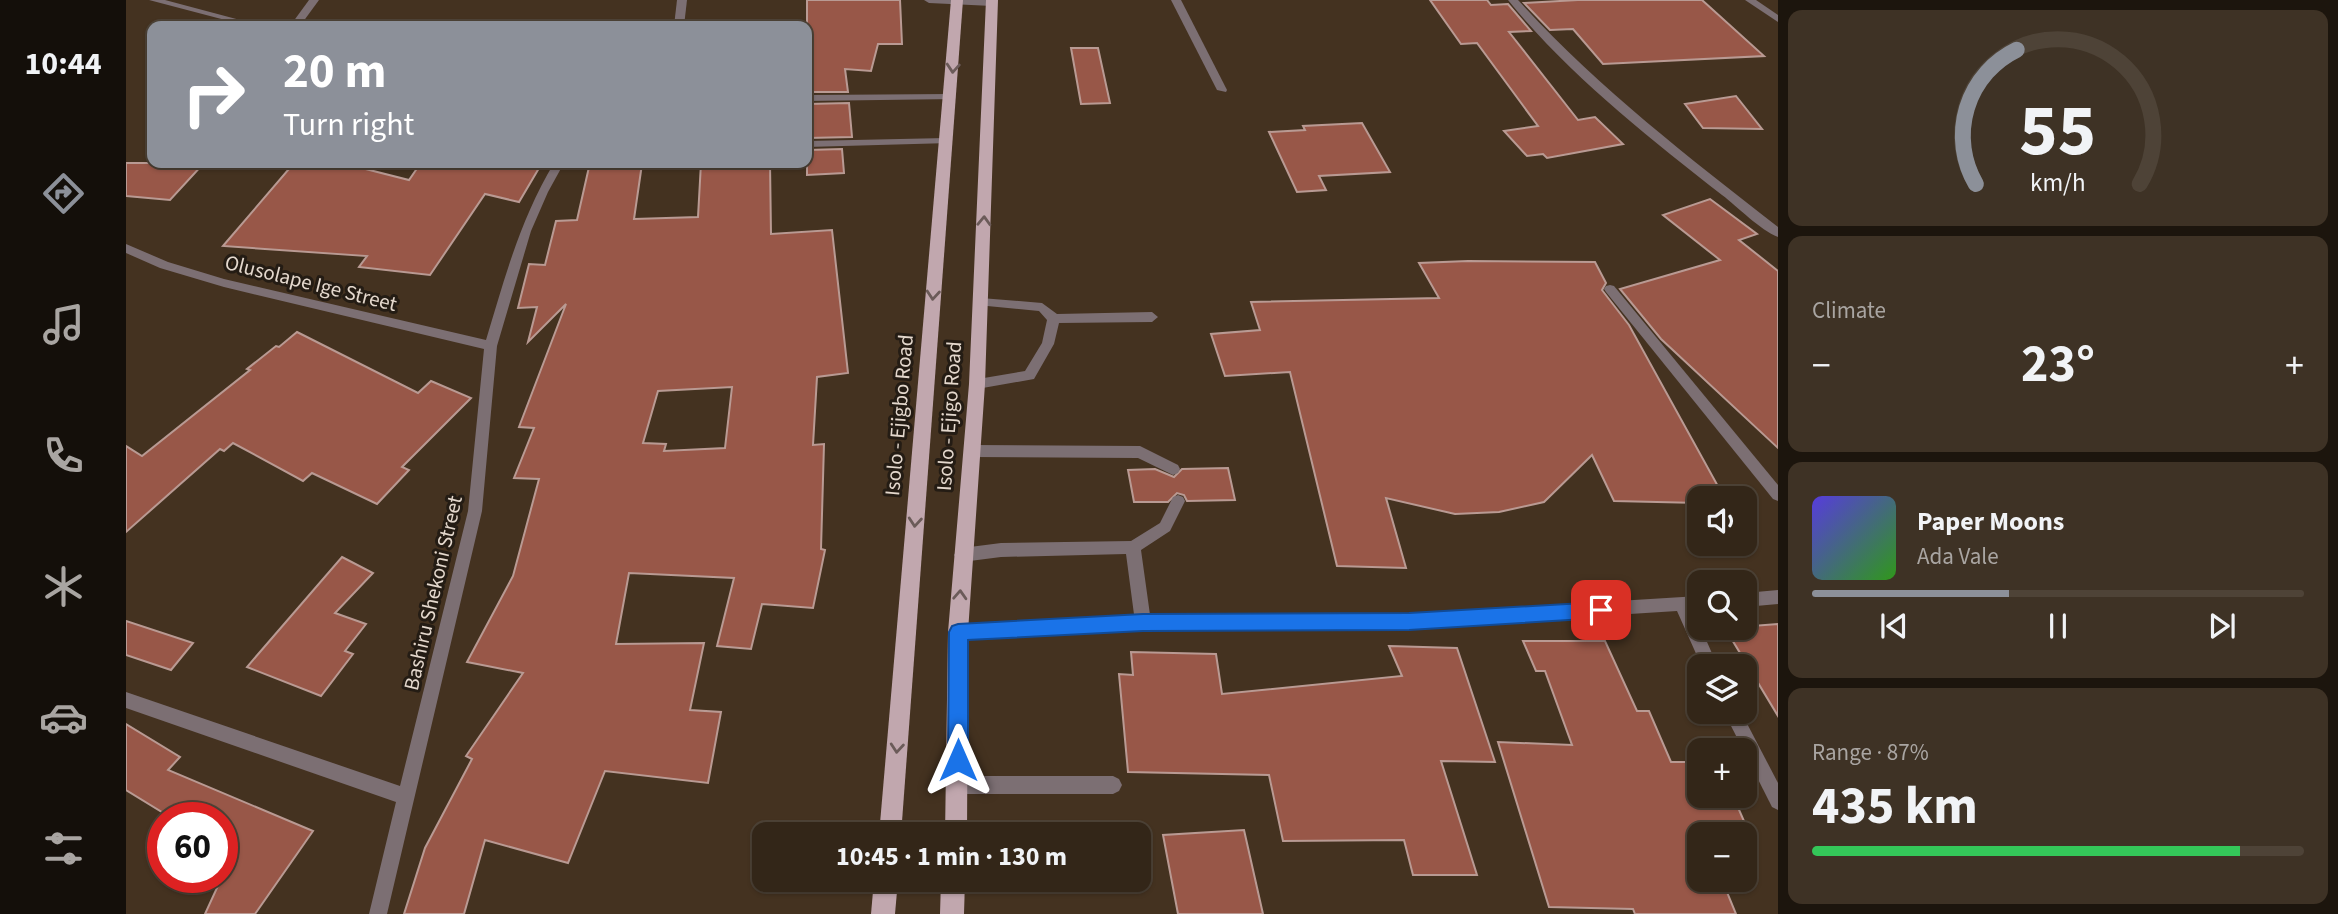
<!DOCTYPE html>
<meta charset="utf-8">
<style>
:root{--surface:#332618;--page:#3e3225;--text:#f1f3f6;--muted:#a9a5a2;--line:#4e4337;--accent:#8c9099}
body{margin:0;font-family:"Source Sans 3",sans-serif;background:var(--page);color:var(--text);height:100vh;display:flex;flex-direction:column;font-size:26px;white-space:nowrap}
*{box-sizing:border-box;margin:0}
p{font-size:23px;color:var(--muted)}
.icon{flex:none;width:38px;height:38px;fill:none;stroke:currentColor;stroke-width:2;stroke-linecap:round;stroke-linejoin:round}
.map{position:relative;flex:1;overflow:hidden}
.sheet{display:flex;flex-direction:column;gap:10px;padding:10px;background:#1c150d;width:560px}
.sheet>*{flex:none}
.hud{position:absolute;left:21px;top:21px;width:665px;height:147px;border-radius:14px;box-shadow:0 2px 5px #0004,0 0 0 2px var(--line);background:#8c9099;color:#fff;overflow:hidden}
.buttons{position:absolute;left:1561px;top:486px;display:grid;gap:14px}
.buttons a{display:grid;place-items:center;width:70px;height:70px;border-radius:14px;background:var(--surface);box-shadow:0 2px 5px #0004,0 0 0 2px var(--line);font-size:35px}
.speed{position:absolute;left:21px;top:802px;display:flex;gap:14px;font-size:35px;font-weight:700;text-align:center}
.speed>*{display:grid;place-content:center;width:91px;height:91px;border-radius:50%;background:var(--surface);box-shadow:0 2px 5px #0004,0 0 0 2px var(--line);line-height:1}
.speed .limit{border:10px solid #d22;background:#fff;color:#111}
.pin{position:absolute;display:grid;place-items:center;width:60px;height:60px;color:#fff;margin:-30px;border-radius:14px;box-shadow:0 4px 10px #0006}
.me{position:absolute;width:77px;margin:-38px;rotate:0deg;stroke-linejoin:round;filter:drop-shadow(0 0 5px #0008)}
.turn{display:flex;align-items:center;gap:24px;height:147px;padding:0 21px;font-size:32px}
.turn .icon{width:91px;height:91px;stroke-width:2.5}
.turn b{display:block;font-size:49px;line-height:60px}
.big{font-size:52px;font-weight:700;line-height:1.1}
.sheet .widget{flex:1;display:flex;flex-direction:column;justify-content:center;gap:10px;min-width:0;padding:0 24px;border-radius:14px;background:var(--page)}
.sheet .dial{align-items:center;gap:0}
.dial svg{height:182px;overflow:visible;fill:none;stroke:var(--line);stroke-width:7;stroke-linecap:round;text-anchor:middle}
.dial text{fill:var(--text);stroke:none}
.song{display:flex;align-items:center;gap:21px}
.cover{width:84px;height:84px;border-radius:10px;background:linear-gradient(135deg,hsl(250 70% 55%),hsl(110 70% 35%))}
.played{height:7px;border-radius:4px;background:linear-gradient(90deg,var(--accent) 40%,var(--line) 40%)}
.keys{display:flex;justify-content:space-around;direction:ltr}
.heat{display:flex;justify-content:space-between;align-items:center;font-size:38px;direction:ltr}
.charge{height:10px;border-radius:5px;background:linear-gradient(90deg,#34c759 87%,var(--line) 0)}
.trip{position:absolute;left:626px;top:822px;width:399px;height:70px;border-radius:14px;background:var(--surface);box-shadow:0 2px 5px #0004,0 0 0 2px var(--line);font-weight:700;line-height:70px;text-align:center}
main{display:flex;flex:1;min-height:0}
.tab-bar{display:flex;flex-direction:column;width:126px;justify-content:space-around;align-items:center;background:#140f0a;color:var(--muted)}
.tab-bar .icon{width:49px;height:49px}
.tab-bar .current{color:var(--accent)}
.tab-bar b{font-size:32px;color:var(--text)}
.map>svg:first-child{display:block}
.building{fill:#985748;stroke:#b99a93;stroke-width:2;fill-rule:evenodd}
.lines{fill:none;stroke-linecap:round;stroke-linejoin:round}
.lane{fill:#7c6f73;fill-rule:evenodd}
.street{fill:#7c6f73;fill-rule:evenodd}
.primary{fill:#c1a7ae;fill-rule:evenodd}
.oneway{stroke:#6b5b59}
.route{fill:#1a73e8;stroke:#114b97;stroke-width:2}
.labels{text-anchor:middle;stroke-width:6;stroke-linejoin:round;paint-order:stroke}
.street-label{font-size:21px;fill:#e4d8cd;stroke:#241c14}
</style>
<main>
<nav class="tab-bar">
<b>10:44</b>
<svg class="icon current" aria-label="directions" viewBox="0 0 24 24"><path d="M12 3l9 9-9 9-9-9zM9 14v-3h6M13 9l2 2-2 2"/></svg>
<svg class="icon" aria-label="music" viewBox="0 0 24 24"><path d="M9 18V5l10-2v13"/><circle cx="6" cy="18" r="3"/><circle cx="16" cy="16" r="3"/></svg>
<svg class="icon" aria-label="phone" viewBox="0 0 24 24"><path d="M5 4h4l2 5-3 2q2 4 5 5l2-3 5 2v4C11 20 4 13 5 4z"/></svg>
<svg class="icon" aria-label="climate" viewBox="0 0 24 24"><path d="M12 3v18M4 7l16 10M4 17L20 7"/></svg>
<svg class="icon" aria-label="car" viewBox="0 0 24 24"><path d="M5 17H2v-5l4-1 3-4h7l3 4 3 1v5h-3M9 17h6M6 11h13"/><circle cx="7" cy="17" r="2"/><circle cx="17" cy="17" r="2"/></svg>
<svg class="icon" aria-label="filters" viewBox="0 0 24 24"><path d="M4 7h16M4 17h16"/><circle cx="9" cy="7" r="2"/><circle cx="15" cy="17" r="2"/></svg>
</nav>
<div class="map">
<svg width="1652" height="914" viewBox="0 0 1652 914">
<rect width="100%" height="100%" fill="#443220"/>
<!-- building -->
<g class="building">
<path d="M681 0H774L776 44H752L745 71 719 69 722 92H681Z"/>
<path d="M1304 0H1361L1365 5 1382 4 1405 31 1383 32 1452 120 1469 117 1497 144 1421 158 1417 154 1401 156 1378 131 1412 126 1351 43 1335 44Z"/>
<path d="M1452 0H1576L1638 56 1477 64 1447 29 1424 30 1398 3Z"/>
<path d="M945 48H972L984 103 955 104Z"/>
<path d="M1610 96 1636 129 1577 128 1559 104Z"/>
<path d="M723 103 726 137 681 138V104Z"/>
<path d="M1236 123 1264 172 1193 176 1200 190 1171 192 1143 132 1179 130 1177 126Z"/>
<path d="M716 149 718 173 681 175V150Z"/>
<path d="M0 163H78L44 200 0 196Z"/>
<path d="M168 163H216L283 180 292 167 300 168 305 163H416L393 202 359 194 304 275 233 267 241 256 97 246Z"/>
<path d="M575 163H644L645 234 706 230 722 373 691 377 687 445 698 444 695 549 699 550 687 608 636 604 625 649 591 646 608 578 503 573 490 644 578 643 564 710 595 712 582 783 479 771 442 863 359 840 338 914H278L299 848 346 759 340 756 397 673 341 662 387 576 413 479 388 478 408 428 393 427 440 304 402 342 411 307 392 308 403 264 419 265 430 221 451 220 463 167 516 164 508 219 572 217ZM606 387 599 448 538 451 540 444 517 443 532 391Z"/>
<path d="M1584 199 1631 234 1613 240 1652 271V448L1535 339 1494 289 1594 260 1537 215Z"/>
<path d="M1342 261 1469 262 1480 283 1476 290 1503 325 1599 499H1573V503L1488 501 1466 455 1418 502 1373 512 1329 514 1260 498 1280 568 1211 566 1164 372 1099 376 1085 334 1134 330 1125 302 1313 298 1293 263Z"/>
<path d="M171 332 292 393 305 381 345 398 276 467 283 470 251 504 186 473 177 481 107 443 98 451 94 449 0 532V446L16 456 124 370 121 369 150 346 153 347Z"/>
<path d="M1102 468 1109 500 1061 501 1058 495 1051 493 1042 502H1008L1002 470 1029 469 1048 477 1056 469Z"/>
<path d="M216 557 247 573 209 613 240 624 219 651 227 654 195 696 121 667Z"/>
<path d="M0 621 67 643 45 670 0 655Z"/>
<path d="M1652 624V716L1599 628Z"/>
<path d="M1397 641H1479L1511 711H1523L1545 762H1573V796H1607L1621 828 1572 826 1576 835H1573V880H1596L1610 914H1509L1507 909 1423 907 1372 742 1446 745 1419 671H1410Z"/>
<path d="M1263 646 1331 648 1369 762 1315 761 1351 875H1287L1278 840 1157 841 1143 775 1002 772 993 674 1007 675 1005 652 1090 654 1096 694 1276 676Z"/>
<path d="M0 724 54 757 42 770 187 831 129 914H79L96 877V817H44L0 790Z"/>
<path d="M1118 830 1137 914H1052L1037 835Z"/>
</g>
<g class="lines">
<!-- lane -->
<g class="lane">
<path d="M798 0H861L871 3 866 6 803 3Z"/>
<path d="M820 138 824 139V143L681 147V141Z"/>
<path d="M1484 285 1488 286 1652 485V501L1647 499 1480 292 1478 289 1480 286Z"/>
<path d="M855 298 916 303 931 314 1026 312 1032 317 1026 322 933 323 928 344 908 379 851 389 844 384 846 380 899 371 916 343 921 320 913 311 851 305 849 302Z"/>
<path d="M846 445 1014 446 1052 465 1054 469 1052 473 1047 475 1012 458 846 457 841 455 839 451 841 447Z"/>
<path d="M1052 495 1057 497 1059 501 1044 531 1015 550 1025 622 1023 627 1017 629 1011 627 1009 622 1000 554 875 557 836 562 831 560 828 555 831 550 836 548 875 543 1005 541 1034 523 1047 497Z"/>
<path d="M832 776H987L993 779 996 785 993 791 987 794H832L826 791 823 785 826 779Z"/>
</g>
<!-- street -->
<g class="street">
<path d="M23 0H39L137 26H122Z"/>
<path d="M183 0H193L174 26H164Z"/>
<path d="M551 0H561L558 26H548Z"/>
<path d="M1045 0H1055L1101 90 1100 92 1091 90Z"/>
<path d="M1382 0H1392C1470 86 1561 156 1652 227V237C1634 230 1612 207 1596 195 1521 136 1443 75 1382 0Z"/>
<path d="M1619 0H1630L1652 15V22Z"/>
<path d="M825 94 829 95V99L681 101V95Z"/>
<path d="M428 163H438L422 192 405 231 371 346 356 511 261 914H243L270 802 0 708V692L274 786 342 511 358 349 98 287 34 268 0 253V244L42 262 98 279 360 340C379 277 394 220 428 163Z"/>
<path d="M1652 590V604L1619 607V593Z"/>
<path d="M1573 596V610H1567L1592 667H1576L1551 611 1283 628 1017 629 832 639 826 637 824 632 826 627 832 625 1017 615 1283 614Z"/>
<path d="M1598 712H1615L1652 783V810L1646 807Z"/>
</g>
<!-- primary -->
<g class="primary">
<path d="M825 0H837L775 835H753Z"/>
<path d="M860 0H872L859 384 842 632 841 835H819L822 632 843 384Z"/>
<path d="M748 880H772L769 914H745Z"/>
<path d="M815 880H839L838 914H814Z"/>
</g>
</g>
<!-- one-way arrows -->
<defs><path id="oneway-chevron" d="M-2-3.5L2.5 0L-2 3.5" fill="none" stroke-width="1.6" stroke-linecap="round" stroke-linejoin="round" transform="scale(1.75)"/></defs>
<g class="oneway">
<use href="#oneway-chevron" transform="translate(827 68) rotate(94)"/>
<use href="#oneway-chevron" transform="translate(858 221) rotate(-88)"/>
<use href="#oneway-chevron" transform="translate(807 295) rotate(95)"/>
<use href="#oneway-chevron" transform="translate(789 522) rotate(95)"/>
<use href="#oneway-chevron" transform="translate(834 595) rotate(-87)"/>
<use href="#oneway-chevron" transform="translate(771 748) rotate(95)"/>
</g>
<!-- route -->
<path class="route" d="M1475 602 1481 604 1483 610 1481 616 1475 618 1283 630 1017 631 842 640V760L839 767 832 770 825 767 822 760 823 632 826 626 832 624 1017 614 1283 613Z"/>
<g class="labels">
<!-- street labels -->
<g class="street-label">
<text transform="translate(185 283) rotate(14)" y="7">Olusolape Ige Street</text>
<text transform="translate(773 415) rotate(-85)" y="7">Isolo - Ejigbo Road</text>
<text transform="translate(823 416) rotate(-86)" y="7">Isolo - Ejigo Road</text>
<text transform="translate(307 593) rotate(-77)" y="7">Bashiru Shekoni Street</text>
</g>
</g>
</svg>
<div class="buttons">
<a><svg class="icon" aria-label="sound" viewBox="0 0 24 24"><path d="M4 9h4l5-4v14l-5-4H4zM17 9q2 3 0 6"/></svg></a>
<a><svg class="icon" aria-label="search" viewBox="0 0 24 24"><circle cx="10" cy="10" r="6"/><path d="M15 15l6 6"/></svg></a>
<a><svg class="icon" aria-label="layers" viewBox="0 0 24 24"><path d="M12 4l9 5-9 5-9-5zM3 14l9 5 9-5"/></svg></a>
<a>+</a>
<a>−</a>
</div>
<div class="speed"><div class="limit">60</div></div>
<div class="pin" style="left:1475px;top:610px;background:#d93025"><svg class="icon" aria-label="arrive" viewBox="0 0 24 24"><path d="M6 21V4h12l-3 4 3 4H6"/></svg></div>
<svg class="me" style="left:832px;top:760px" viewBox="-20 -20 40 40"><path d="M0-17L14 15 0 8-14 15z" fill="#1a73e8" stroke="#fff" stroke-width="4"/></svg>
<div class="trip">10:45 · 1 min · 130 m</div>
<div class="hud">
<div class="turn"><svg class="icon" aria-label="right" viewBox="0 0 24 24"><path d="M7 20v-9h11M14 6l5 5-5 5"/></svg><div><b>20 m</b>Turn right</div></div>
</div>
</div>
<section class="sheet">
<div class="widget dial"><svg viewBox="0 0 100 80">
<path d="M14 69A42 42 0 1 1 86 69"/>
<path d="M14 69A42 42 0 0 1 32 10" stroke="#8c9099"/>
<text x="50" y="56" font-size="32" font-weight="700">55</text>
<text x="50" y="72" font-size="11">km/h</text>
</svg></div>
<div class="widget"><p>Climate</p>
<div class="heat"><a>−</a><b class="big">23°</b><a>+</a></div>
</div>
<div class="widget">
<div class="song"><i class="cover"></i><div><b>Paper Moons</b><p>Ada Vale</p></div></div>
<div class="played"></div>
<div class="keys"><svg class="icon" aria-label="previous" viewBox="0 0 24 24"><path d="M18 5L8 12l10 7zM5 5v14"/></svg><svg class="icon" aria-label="pause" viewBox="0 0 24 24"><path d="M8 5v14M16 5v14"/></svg><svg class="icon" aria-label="next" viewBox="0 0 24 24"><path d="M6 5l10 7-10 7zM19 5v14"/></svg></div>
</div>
<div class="widget"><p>Range · 87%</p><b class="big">435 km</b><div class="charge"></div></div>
</section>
</main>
